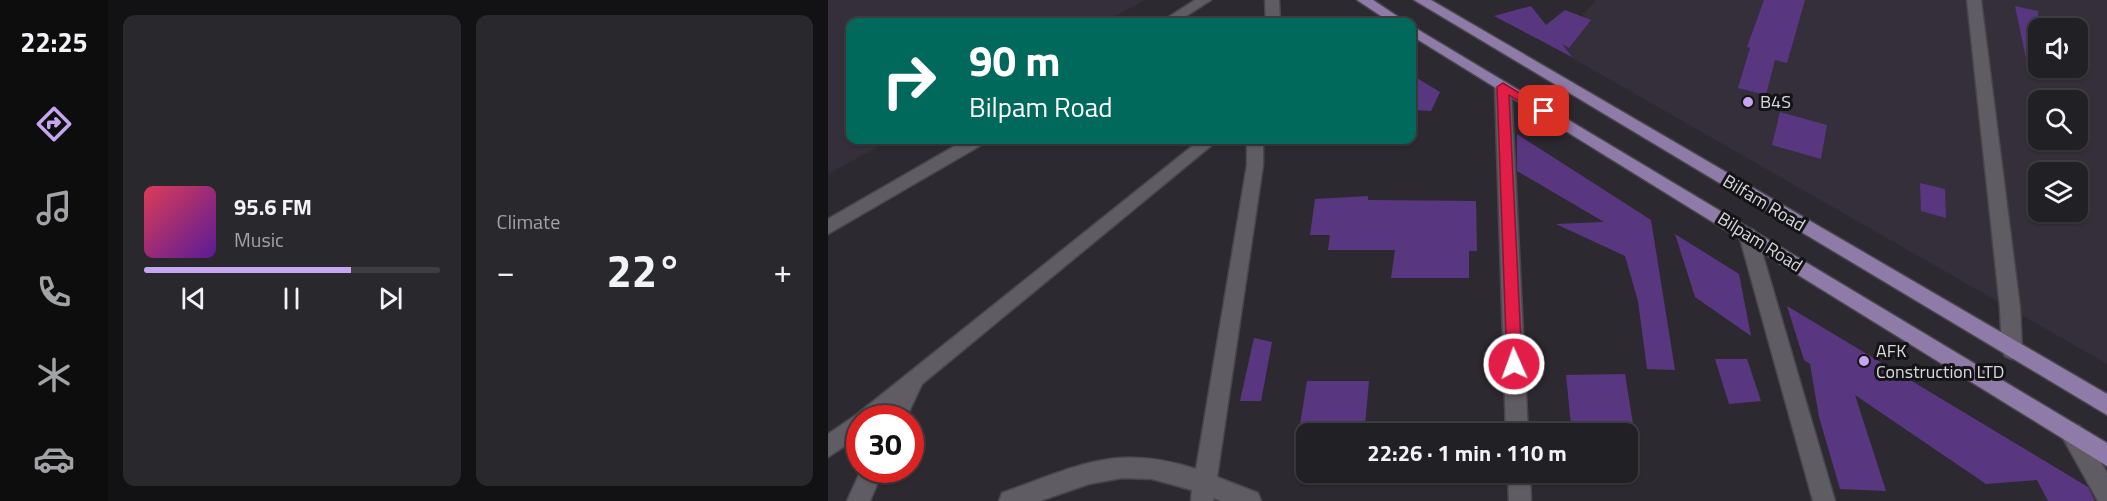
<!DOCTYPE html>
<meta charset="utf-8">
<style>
:root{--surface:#212024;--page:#29282c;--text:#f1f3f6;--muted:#a2a3a6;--line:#3e3e41;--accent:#c6a6f0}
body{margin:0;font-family:"Titillium Web",sans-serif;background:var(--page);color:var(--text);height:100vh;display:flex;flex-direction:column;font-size:22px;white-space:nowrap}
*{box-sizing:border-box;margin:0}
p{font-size:20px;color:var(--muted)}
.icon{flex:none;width:33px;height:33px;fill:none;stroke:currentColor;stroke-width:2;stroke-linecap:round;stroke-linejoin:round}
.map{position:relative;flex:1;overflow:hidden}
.sheet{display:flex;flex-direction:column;gap:15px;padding:15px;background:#121214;width:720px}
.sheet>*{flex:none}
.banner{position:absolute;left:18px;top:18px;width:570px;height:126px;border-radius:12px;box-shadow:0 2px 4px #0004,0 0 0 2px var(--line);background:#00695c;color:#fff;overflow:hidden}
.controls{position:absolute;left:1200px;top:18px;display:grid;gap:12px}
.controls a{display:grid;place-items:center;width:60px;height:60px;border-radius:12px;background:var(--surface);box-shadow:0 2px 4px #0004,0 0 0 2px var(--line);font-size:30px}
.speed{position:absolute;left:18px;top:405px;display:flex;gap:12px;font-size:30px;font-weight:700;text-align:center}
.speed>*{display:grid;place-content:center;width:78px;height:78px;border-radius:50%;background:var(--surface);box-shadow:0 2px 4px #0004,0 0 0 2px var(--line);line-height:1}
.speed .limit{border:9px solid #d22;background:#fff;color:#111}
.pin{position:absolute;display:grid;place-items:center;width:51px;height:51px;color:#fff;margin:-26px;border-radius:12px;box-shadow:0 3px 9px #0006}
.me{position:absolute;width:66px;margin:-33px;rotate:358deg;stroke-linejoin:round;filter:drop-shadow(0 0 4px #0008)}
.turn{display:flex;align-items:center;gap:21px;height:126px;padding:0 24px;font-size:27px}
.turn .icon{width:78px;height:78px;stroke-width:2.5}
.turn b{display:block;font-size:42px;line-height:51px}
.big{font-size:45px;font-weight:700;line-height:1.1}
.sheet .widget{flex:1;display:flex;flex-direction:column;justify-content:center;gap:9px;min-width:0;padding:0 21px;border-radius:12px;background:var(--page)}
.song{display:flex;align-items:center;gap:18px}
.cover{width:72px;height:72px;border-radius:9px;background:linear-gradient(135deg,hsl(350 70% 55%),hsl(270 70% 35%))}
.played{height:6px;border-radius:3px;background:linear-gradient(90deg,var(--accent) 70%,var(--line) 70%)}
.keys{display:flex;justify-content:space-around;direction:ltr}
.heat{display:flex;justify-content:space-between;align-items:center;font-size:33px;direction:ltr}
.sheet .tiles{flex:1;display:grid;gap:15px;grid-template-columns:repeat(2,1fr)}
.trip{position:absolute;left:468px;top:423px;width:342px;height:60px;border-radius:12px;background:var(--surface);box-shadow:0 2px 4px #0004,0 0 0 2px var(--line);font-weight:700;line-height:60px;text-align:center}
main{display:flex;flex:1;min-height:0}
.tab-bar{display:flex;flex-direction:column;width:108px;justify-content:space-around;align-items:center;background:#0d0d0e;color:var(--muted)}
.tab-bar .icon{width:42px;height:42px}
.tab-bar .selected{color:var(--accent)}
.tab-bar b{font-size:27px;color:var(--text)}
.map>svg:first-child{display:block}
.built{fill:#342f3b;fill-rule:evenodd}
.building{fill:#593780}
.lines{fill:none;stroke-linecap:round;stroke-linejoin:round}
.minor-casing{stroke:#48464b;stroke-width:3}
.major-casing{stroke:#48464b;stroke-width:3}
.minor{fill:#5f5c63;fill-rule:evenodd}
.major{fill:#8e7ba8;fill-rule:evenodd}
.route{fill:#e11d48;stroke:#92132f;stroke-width:1.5}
.poi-dot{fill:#c6a6f0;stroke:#141316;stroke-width:2}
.labels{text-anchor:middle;stroke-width:6;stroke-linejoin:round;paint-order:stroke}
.poi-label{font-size:18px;fill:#d8d7db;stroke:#141316;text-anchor:start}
.street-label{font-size:18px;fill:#d8d7db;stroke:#141316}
</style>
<main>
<nav class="tab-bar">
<b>22:25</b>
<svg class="icon selected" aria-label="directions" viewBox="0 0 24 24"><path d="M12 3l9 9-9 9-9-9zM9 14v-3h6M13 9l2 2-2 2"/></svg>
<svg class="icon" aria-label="music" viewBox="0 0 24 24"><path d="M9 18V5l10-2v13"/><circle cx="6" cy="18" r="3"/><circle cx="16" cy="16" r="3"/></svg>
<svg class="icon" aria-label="phone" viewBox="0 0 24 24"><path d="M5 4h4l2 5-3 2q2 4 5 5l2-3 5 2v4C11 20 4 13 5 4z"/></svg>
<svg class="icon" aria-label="climate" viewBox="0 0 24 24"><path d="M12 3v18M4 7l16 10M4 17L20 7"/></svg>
<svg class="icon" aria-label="car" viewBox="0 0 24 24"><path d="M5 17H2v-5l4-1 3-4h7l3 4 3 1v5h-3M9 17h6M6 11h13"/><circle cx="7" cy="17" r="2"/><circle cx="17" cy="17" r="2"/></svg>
</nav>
<section class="sheet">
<div class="tiles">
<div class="widget">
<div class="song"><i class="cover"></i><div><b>95.6 FM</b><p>Music</p></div></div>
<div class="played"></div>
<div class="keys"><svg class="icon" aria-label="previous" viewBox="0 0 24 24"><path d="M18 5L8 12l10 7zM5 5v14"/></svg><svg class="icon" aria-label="pause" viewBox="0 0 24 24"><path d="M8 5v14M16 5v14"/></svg><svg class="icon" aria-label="next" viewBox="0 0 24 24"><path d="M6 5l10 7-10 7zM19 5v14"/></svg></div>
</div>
<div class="widget"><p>Climate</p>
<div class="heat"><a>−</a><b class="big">22°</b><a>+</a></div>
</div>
</div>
</section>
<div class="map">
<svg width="1279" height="501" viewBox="0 0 1279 501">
<rect width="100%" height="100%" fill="#2c2a30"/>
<!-- built -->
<g class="built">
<path d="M0 0H317L276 22H22V140H63L0 174Z"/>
<path d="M768 0H1279V364L727 48ZM1210 28H1250V68H1210ZM1210 100H1250V140H1210ZM1210 172H1250V212H1210Z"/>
</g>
<!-- building -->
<g class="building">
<path d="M936 0H977L959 63 947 60 938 95 910 88 922 48 919 47Z"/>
<path d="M703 6 718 25 737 10 763 20 741 48 734 44 744 57 666 16Z"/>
<path d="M1187 6 1210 11V72L1201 73Z"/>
<path d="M584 75 612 92 603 111 584 110Z"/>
<path d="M952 112 999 125 993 159 944 145Z"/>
<path d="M689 134 823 220 847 370 819 369 810 301 797 256 728 224 776 222 689 171Z"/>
<path d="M1092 183 1117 189 1118 218 1093 211Z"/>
<path d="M540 196V200L648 201 649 251H641V278H563L567 250H500L502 235H482L487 199Z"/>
<path d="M847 234 911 274 923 336 867 297Z"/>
<path d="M959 306 1260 487 1267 501H1220L1209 480 1158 484 1027 395 1058 491 1012 489 991 417 982 364 976 360Z"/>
<path d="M426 338 444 342 433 401H412Z"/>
<path d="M887 359H919L933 401 901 404Z"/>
<path d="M797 374 805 424 743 425 738 375Z"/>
<path d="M479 381H541L537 425H472Z"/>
</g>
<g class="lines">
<!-- minor casing -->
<g class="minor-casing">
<g id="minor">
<path d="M367 0H383L349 22H333Z"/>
<path d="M437 0H451L452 22H438Z"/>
<path d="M1139 0H1153L1192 308 1194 350 1191 356 1184 359 1177 356 1174 350 1172 308Z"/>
<path d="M675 82 683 87 700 434H678L667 87Z"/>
<path d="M137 140H157L155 144 0 234V219Z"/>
<path d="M372 140H390L94 384 78 418H58L60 412 52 418H32V436L0 457V434L28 415Z"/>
<path d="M419 140H435V165L389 477 430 493 433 501H393L386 498 385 501H363L364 490 324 479 294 478 261 484 212 501H171L174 493 182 490C254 464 291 444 368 469L419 165Z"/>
<path d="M920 228 926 230 929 235 1007 501H985L911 235 914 230Z"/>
<path d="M1244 423 1252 426 1279 473V501H1270L1236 440 1233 433 1236 426Z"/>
<path d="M33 470H55L42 501H19Z"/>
<path d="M680 472H702L703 501H681Z"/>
</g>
</g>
<!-- major casing -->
<g class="major-casing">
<g id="major">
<path d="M529 0H545L578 22H562Z"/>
<path d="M586 0H603L1279 394V415Z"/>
<path d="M584 26 1279 443V466L584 36Z"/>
</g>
</g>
<!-- minor -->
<use href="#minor" class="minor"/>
<!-- major -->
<use href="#major" class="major"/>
</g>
<!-- route -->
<path class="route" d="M675 83 721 111 720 113H711L681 95 694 364 692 369 686 371 681 369 679 364 669 87Z"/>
<!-- markers -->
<g class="poi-dot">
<circle cx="920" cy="102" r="6"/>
<circle cx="1036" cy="361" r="6"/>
</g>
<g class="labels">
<!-- poi labels -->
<g class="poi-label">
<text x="932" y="108">B4S</text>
<text x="1048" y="357">AFK<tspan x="1048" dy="21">Construction LTD</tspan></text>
</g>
<!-- street labels -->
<g class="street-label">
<text transform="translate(936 203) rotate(31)" y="6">Bilfam Road</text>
<text transform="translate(932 242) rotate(32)" y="6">Bilpam Road</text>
</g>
</g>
</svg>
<div class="controls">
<a><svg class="icon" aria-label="sound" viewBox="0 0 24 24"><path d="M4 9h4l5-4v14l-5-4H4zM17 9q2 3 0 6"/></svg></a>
<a><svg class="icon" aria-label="search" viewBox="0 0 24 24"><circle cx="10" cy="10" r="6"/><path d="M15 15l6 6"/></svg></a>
<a><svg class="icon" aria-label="layers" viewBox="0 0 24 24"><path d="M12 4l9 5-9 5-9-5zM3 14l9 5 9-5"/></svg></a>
</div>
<div class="speed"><div class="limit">30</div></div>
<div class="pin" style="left:716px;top:111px;background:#d93025"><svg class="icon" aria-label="arrive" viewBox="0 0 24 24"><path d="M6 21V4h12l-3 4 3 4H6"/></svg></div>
<svg class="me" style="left:686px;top:364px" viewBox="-20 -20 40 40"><circle r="17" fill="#e11d48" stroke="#fff" stroke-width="3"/><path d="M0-11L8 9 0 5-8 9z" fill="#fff"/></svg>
<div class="trip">22:26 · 1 min · 110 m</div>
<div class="banner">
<div class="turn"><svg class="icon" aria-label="right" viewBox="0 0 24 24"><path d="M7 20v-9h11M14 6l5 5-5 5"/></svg><div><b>90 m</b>Bilpam Road</div></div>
</div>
</div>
</main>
